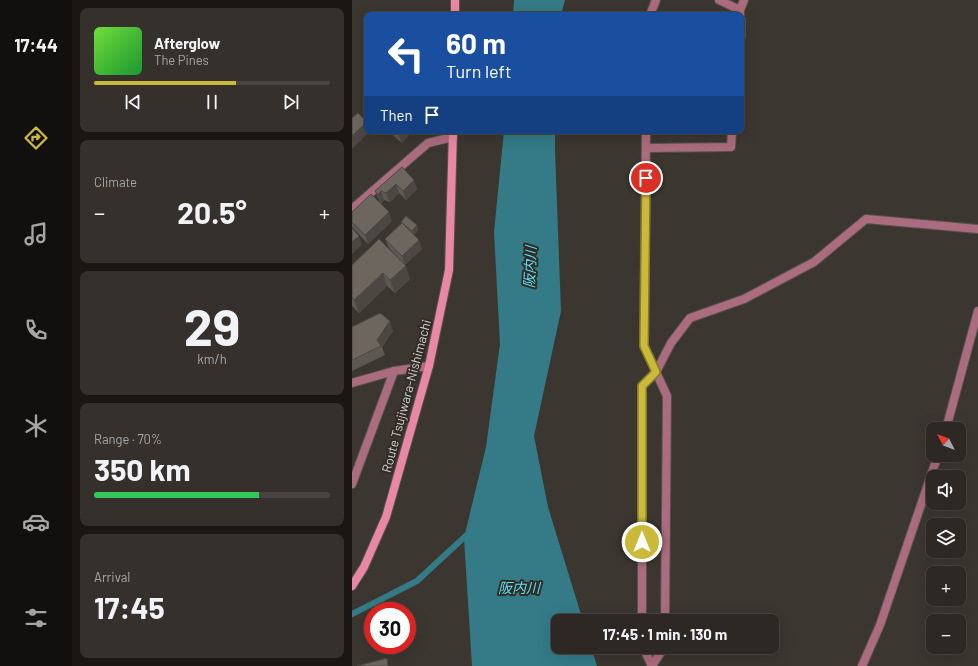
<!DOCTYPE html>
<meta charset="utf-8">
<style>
:root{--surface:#2d2824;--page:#35302c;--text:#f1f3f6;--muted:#a7a6a6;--line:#484441;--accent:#cbba39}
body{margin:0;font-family:Barlow,"Noto Sans JP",sans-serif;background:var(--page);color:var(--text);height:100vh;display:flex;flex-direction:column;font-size:15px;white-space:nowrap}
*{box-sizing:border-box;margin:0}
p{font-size:13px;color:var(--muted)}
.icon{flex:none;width:22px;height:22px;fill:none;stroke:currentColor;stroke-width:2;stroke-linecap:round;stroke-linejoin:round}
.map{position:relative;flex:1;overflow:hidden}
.sheet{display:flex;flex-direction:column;gap:8px;padding:8px;background:#191614;width:280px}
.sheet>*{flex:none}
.guide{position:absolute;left:12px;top:12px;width:380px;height:122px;border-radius:8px;box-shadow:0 4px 16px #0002,0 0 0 1px var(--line);background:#1a4fa0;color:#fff;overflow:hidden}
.needle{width:26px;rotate:312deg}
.buttons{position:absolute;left:574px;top:422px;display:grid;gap:8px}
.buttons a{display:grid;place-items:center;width:40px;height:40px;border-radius:8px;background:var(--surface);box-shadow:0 4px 16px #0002,0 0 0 1px var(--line);font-size:20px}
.speed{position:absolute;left:12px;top:602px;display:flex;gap:8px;font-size:20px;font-weight:700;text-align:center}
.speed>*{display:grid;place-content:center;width:52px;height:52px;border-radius:50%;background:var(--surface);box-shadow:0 4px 16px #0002,0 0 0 1px var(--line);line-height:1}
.speed .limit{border:6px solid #d22;background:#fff;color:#111}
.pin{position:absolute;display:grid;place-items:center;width:34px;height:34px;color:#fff;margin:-17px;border:2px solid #fff;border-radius:50%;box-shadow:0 1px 4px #0007}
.me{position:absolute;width:44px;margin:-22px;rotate:0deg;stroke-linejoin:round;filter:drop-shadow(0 0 3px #0008)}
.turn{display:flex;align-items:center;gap:14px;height:84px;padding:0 16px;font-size:18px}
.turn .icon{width:52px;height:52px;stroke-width:2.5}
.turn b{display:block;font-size:28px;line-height:34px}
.then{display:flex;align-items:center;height:38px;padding:0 16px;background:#0003;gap:8px;font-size:15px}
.big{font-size:30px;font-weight:700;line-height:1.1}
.sheet .widget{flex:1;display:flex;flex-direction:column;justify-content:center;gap:6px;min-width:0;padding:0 14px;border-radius:8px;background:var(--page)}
.sheet .dial{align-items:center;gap:0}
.dial b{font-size:52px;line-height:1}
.song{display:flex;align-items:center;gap:12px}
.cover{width:48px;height:48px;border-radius:6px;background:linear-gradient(135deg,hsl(100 70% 55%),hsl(130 70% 35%))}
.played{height:4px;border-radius:2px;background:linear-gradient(90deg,var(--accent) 60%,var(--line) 60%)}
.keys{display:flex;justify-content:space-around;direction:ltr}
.heat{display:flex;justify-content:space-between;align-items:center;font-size:22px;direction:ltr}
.charge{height:6px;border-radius:3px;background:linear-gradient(90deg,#34c759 70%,var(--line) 0)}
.trip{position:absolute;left:199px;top:614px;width:228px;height:40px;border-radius:8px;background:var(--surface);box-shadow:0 4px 16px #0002,0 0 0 1px var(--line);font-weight:700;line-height:40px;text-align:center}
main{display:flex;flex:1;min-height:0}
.tabs{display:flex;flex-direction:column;width:72px;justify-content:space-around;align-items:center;background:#12100e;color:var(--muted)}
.tabs .icon{width:28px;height:28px}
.tabs .selected{color:var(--accent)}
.tabs b{font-size:18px;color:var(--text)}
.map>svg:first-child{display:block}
.water{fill:#347b87}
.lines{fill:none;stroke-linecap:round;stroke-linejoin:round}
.stream{stroke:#347b87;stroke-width:6}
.minor-casing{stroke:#58524d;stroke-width:10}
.secondary-casing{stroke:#58524d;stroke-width:10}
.minor{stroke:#aa6c7e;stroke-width:8}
.secondary{stroke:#e988a5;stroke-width:8}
.wall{fill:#5e5852}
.shaded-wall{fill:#4c4742}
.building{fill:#6d665f;stroke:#4c4742}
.route-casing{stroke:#847925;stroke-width:10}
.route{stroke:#cbba39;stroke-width:7}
.labels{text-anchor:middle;stroke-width:4;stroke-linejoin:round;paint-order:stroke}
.street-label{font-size:13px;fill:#d7d4d0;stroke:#322c26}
.water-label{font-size:14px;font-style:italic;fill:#59e2f9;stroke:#322c26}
</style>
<main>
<nav class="tabs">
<b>17:44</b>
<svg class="icon selected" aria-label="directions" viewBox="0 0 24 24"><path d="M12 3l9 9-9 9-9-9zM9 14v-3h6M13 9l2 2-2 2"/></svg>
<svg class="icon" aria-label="music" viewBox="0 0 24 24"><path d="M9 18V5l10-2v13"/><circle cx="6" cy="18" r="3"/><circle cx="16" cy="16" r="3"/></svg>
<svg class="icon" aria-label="phone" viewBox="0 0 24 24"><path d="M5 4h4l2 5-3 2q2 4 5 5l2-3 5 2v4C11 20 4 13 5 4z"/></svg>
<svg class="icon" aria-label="climate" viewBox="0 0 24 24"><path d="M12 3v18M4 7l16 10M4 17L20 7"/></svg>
<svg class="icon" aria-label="car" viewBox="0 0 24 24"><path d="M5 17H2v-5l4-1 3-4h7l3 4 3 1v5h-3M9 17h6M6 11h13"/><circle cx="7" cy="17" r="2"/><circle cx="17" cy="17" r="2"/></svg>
<svg class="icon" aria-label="filters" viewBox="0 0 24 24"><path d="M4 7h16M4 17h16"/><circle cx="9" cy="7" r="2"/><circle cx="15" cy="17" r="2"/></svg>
</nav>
<section class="sheet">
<div class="widget">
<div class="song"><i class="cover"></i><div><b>Afterglow</b><p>The Pines</p></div></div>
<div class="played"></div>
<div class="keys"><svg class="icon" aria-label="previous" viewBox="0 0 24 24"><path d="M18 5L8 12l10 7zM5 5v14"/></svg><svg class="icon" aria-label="pause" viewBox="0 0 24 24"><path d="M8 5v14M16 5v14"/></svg><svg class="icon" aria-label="next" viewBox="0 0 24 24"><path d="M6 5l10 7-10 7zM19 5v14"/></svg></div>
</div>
<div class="widget"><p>Climate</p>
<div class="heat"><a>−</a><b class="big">20.5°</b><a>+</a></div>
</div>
<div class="widget dial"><b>29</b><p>km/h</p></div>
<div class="widget"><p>Range · 70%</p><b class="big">350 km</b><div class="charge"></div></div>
<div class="widget"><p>Arrival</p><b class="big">17:45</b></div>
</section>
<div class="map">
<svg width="626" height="666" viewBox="0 0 626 666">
<rect width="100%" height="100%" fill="#3c3630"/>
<!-- water -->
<g class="water">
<path d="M162 0H213L209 15H161Z"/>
<path d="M152 131H203V151L209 311 182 436 196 507 231 621H206V647H239L245 666H120L112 538 134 447 148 344 142 232Z"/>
</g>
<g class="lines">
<!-- stream -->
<path class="stream" d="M0 614 65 581 119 531"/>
<!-- minor casing -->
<g class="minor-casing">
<g id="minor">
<path d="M367 0 388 10V15"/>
<path d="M388 10 392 0"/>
<path d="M298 15 304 0"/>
<path d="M389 20V37"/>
<path d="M294 148 379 147 380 131"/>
<path d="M0 209 76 143 101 137"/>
<path d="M0 383 42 371 77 366"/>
<path d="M594 429 626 311"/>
<path d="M0 484 42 371"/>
<path d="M290 621V386L304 372 292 346 294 131"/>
<path d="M313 621 315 396 304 372 319 343 338 318 392 299 462 262 514 219 626 229"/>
<path d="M291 647 300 666"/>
<path d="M300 666 312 647"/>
<path d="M510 666 528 625 586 455"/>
</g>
</g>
<!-- secondary casing -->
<g class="secondary-casing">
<g id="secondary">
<path d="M103 15V0"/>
<path d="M0 586 12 567 34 517 77 366 97 270 101 131"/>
</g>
</g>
<!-- minor -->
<use href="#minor" class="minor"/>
<!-- secondary -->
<use href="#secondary" class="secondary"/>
</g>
<!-- wall -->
<g class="wall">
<path d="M36 131H60L50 143Z"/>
<path d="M50 167 65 189 54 200 47 193 38 202 32 200 29 204 27 200 23 191Z"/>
<path d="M0 212 40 221 16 244 0 227Z"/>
<path d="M49 222 66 230 62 235 70 249 53 265 37 248 33 239 50 223Z"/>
<path d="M0 265 58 279 43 293 35 286 7 313 0 306Z"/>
<path d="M0 327 41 331 30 347 33 355 0 371Z"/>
</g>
<!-- shaded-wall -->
<g class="shaded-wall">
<path d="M15 122V131H18L0 149V136Z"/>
<path d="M49 131H60L50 143 46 134Z"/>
<path d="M62 180 65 189 54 200 51 191Z"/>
<path d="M44 184 47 193 38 202 34 193Z"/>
<path d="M29 191 32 200 29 204 26 195Z"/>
<path d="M37 212 40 221 16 244 13 235Z"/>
<path d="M65 225 66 230 61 236 60 231Z"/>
<path d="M7 236 10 245 0 254V242Z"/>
<path d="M67 240 70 249 53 265 50 256Z"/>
<path d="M54 266 58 279 43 293 38 280Z"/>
<path d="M31 273 35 286 7 313 2 300Z"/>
<path d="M38 321 41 331 30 347 25 340Z"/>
</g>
<!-- building -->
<g class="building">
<path d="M6 113 15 122 0 136V118Z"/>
<path d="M43 131H49L46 134Z"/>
<path d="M50 167 62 180 51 191 44 184 34 193 29 191 26 195 23 191Z"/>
<path d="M19 194 37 212 13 235 0 222V212Z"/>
<path d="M54 216 65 225 60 231 49 222Z"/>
<path d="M50 223 67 240 50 256 33 239Z"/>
<path d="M0 228 7 236 0 242Z"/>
<path d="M27 239 54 266 38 280 31 273 2 300 0 297V265Z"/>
<path d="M28 313 38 321 25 340 29 346 0 360V327Z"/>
<path d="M35 658 36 666H5Z"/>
</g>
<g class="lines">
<!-- route casing -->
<g class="route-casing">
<path id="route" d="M290 542V386L304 372 292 346 294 178"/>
</g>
<!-- route -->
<use href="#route" class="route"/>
</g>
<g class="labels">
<!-- street labels -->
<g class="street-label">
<text transform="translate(54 396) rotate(-75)" y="5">Route Tsujiwara-Nishimachi</text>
</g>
<!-- water labels -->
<g class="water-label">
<text transform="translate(178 267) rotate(-87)" y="5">阪内川</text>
<text x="167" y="593">阪内川</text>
</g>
</g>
</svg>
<div class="buttons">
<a><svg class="needle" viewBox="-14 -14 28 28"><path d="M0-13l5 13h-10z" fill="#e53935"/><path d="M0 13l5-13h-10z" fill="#a7a6a6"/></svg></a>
<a><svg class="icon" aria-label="sound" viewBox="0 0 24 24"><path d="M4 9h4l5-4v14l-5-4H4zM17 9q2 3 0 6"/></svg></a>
<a><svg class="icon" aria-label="layers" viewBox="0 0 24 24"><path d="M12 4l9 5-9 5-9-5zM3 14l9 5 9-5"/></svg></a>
<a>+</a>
<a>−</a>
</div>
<div class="speed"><div class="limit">30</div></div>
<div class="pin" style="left:294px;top:178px;background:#d93025"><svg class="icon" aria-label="arrive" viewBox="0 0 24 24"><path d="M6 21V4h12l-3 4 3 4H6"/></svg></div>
<svg class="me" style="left:290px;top:542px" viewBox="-20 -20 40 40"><circle r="17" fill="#cbba39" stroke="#fff" stroke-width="3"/><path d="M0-11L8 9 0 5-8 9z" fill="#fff"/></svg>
<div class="trip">17:45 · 1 min · 130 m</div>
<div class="guide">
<div class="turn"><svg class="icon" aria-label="left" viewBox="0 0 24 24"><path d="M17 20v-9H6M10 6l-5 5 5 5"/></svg><div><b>60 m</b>Turn left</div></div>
<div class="then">Then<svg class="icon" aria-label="arrive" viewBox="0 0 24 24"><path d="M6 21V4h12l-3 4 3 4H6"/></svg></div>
</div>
</div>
</main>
